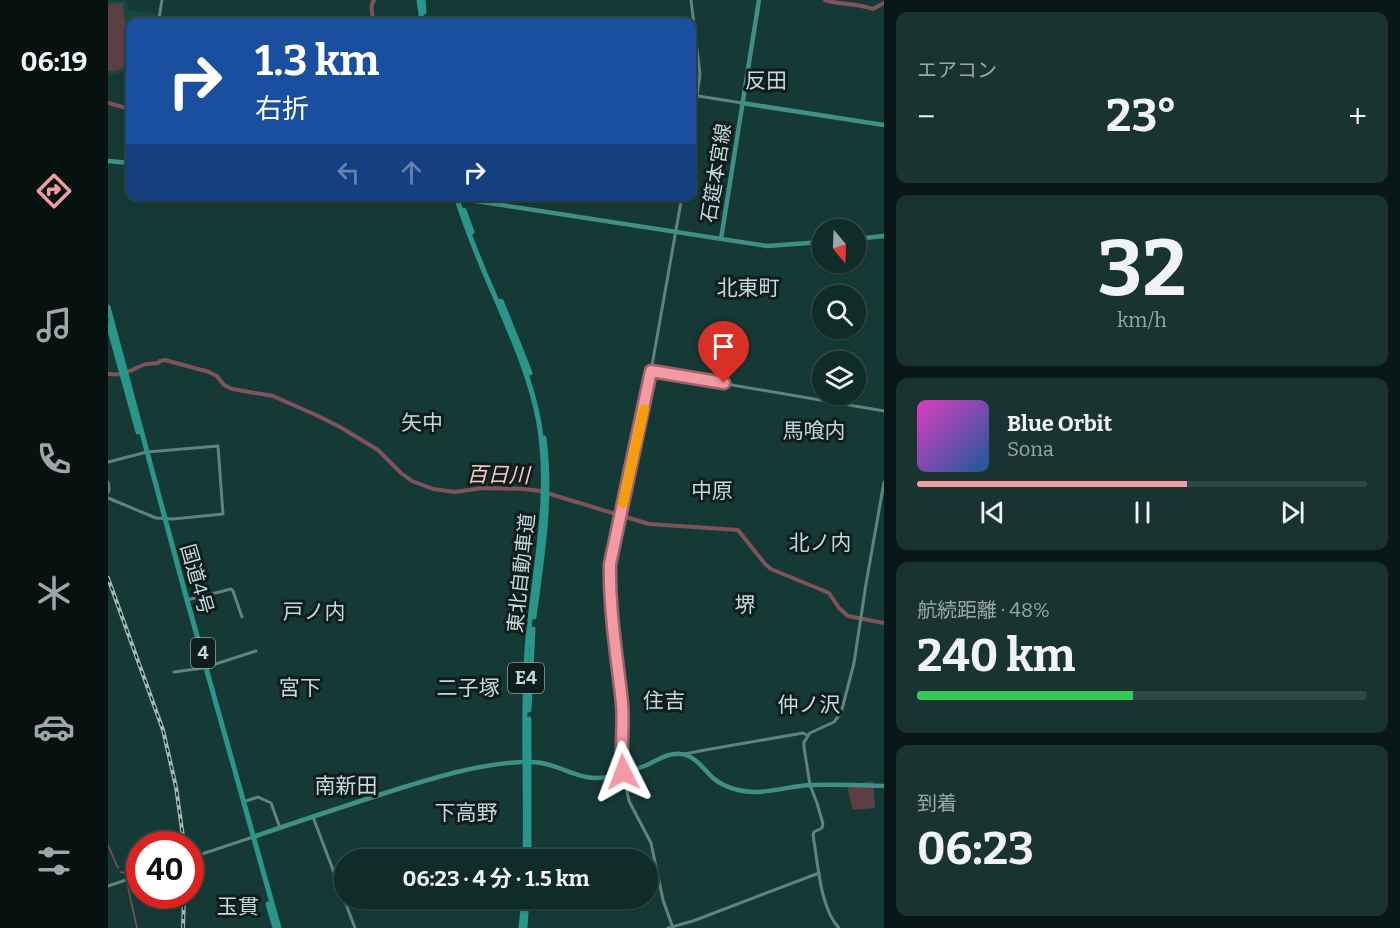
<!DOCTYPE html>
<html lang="ja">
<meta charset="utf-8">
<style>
:root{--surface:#102c28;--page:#193430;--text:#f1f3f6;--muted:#9ca7a8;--line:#304845;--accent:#f49aa5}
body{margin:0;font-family:Bitter,"Noto Sans JP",serif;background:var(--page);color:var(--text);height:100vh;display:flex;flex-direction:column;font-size:22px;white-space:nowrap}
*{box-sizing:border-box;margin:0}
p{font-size:20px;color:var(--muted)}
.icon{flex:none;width:33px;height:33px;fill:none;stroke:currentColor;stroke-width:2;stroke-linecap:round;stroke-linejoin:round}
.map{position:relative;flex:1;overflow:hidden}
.panel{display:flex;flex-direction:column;gap:12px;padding:12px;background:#091816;width:516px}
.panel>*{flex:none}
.guide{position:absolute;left:18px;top:18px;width:570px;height:183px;border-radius:12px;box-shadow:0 2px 4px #0004,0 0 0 2px var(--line);background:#1a4fa0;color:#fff;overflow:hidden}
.needle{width:39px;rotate:161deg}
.fabs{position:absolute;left:704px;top:219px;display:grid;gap:12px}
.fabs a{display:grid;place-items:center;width:54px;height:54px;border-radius:50%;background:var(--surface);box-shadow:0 2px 4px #0004,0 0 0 2px var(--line);font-size:30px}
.speed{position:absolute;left:18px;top:831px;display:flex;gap:12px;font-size:30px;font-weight:700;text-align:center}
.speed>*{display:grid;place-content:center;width:78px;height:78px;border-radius:50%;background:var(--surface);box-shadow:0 2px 4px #0004,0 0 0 2px var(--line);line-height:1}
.speed .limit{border:9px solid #d22;background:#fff;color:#111}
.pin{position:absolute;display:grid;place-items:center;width:51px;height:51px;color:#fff;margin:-62px -26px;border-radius:50% 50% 50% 0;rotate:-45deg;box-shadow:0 0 6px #0007}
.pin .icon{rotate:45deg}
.me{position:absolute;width:66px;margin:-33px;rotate:357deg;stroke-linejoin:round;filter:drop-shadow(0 0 4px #0008)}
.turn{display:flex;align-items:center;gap:21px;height:126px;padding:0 30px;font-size:27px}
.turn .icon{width:78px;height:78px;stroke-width:2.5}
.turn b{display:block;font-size:42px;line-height:51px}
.lanes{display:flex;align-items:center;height:57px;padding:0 30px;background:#0003;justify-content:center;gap:30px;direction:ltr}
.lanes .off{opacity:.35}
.big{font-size:45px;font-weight:700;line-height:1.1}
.panel .tile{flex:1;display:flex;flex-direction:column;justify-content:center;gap:9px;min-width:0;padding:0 21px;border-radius:12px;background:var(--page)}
.panel .dial{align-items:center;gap:0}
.dial b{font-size:78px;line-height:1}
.song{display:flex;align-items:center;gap:18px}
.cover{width:72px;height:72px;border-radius:9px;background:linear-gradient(135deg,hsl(310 70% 55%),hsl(210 70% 35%))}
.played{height:6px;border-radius:3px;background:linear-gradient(90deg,var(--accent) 60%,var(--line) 60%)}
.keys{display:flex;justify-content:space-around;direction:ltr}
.heat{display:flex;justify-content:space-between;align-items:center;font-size:33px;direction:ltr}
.charge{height:9px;border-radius:4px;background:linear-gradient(90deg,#34c759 48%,var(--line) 0)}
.trip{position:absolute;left:226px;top:849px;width:324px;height:60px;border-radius:30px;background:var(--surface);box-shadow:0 2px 4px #0004,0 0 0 2px var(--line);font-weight:700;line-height:60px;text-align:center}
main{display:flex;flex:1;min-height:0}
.tab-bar{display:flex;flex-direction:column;width:108px;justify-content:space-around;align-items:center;background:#061210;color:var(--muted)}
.tab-bar .icon{width:42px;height:42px}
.tab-bar .on{color:var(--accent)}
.tab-bar b{font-size:27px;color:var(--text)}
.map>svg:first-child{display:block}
.built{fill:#174743}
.green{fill:#5c3f42}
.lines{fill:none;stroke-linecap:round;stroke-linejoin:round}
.stream{stroke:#815258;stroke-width:1.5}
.river{stroke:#815258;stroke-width:4}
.minor{stroke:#5f847f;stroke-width:3}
.major{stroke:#3f8f86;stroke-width:4.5}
.highway{stroke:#2a968b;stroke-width:5}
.rail-casing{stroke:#a0b7b4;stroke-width:4}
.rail{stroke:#0f1e1c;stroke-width:1.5;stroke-dasharray:4.5;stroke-linecap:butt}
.route-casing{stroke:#9f646b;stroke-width:15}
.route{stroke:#f49aa5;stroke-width:10}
.slow{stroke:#f59e0b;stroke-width:10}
.labels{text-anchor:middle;stroke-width:6;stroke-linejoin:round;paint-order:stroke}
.shield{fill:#0f1e1c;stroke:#8fa19e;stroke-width:1.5}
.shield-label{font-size:18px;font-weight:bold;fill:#c6d9d6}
.street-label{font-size:20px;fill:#c6d9d6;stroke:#0f1e1c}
.neighbourhood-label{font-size:21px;fill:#c6d9d6;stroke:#0f1e1c}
.water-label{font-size:21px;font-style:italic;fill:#f9c8cd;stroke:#0f1e1c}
</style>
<main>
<nav class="tab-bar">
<b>06:19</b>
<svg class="icon on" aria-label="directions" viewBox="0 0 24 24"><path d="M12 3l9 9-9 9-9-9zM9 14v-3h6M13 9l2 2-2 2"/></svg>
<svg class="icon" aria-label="music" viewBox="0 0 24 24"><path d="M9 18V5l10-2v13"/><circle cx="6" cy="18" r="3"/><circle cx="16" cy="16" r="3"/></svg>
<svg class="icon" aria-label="phone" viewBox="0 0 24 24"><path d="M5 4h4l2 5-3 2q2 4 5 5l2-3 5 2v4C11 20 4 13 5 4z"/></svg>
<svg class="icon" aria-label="climate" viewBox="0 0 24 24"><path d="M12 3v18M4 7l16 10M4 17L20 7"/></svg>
<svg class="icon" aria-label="car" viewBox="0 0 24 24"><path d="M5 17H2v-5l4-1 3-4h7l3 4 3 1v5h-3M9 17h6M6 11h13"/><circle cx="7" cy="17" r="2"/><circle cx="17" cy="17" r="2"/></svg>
<svg class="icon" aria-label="filters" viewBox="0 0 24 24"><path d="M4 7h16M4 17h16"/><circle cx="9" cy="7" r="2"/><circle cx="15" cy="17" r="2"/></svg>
</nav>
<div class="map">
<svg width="776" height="928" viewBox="0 0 776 928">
<rect width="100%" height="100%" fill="#153a36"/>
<!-- built -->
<path class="built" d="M19 0 20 10 49 14 50 22H22V70L16 71 7 75 0 76V1Z"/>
<!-- green -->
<g class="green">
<path d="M15 3 21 64 8 71H0V4Z"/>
<path d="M765 781 767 808 746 810 744 808 740 790 741 785Z"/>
</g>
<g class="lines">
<!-- stream -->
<g class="stream">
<path d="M0 845 10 868"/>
<path d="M12 872 17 873 18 876"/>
<path d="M19 883 29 928"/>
</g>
<!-- river -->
<g class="river">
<path d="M717 0C733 5 750 3 765 9L776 3"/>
<path d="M266 22C265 15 261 7 266 0"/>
<path d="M0 103 22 109"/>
<path d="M0 374C16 376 21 371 35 365 40 363 45 364 50 363L52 361 57 360 101 372 109 376 116 385 124 389 165 396 208 415 232 427 270 450 293 473 304 481 312 484 325 489 347 492 374 488 417 489 432 491 541 524 630 530 657 564 663 569 721 593 731 608 740 616 776 623"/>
</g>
<!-- minor -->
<g class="minor">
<path d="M583 0 592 74 584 133"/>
<path d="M52 22 51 18 54 0"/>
<path d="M584 95 634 103"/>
<path d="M543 371 776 411"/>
<path d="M0 462 39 452 110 446 115 514 65 519 48 518 0 498"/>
<path d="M0 482 1 489 0 493"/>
<path d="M79 600 123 589 125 591 134 617"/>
<path d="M66 672 95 668 148 651"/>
<path d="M577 754 597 750 695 733 699 735"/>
<path d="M135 802 150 797 163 803 172 828"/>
<path d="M205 817 247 928"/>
<path d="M82 858 145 837"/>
<path d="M0 886 32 875"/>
<path d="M560 928 585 921 711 873"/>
<path d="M565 928 555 900 543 843 521 801 515 772 513 754 514 716 502 576 503 564 506 544 537 405 574 196"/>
<path d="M731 928C712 908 710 863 705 835L706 832 714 828 715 824 709 803 702 785 696 747V742L702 733 726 722 733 713 746 663 758 584 776 482"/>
</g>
<!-- major -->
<g class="major">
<path d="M634 103 776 125"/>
<path d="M0 161 22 163"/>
<path d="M159 196 171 198 194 196"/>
<path d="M337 196 346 198"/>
<path d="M355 199 659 246 714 242"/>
<path d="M613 239 651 0"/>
<path d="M747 239 776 236"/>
<path d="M424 762C448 762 467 779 490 778 506 777 524 771 539 765 550 760 561 752 573 754 587 755 596 770 605 778 612 784 621 788 630 790 654 796 679 786 703 785 727 784 752 785 776 786"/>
<path d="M145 837C194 820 243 804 293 788 332 776 372 764 413 762"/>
</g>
<!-- highway -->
<g class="highway">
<path d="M311 0 314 22"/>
<path d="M315 0 316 12"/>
<path d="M348 196C359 231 373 265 388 299 405 339 423 379 431 423 444 501 425 573 419 650 414 720 419 790 417 860"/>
<path d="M356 210 364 232"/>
<path d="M393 301 409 340 422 373"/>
<path d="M0 307 79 600 171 928"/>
<path d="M0 323 30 432"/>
<path d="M426 617C434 557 444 498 436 438"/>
<path d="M421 710 425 629"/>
<path d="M421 719V860"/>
<path d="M160 904 167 928"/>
<path d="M413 928 416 898"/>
<path d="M417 928 419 898"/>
</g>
<!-- rail casing -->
<g class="rail-casing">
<g id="rail">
<path d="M0 578 55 730 68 787 76 844"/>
<path d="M75 928 76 896"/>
</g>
</g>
<!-- rail -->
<use href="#rail" class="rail"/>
</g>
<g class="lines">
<!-- route casing -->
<g class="route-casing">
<path id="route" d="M515 772C512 748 516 726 514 703 509 657 501 610 502 564L543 371 616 383"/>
</g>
<!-- route -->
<use href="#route" class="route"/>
<!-- slow -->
<path class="slow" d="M515 503 536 409"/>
</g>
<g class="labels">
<!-- shield labels -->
<g class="shield">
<rect x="83" y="638" width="24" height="30" rx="4.5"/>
<rect x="400" y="663" width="36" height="30" rx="4.5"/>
</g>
<g class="shield-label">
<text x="95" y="659">4</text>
<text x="418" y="684">E4</text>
</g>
<!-- street labels -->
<g class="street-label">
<text transform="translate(608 173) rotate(-81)" y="7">石筵本宮線</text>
<text transform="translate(413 573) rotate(-84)" y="7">東北自動車道</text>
<text transform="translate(89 579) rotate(74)" y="7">国道4号</text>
</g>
<!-- neighbourhood labels -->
<g class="neighbourhood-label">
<text x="658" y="88">反田</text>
<text x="640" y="295">北東町</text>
<text x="314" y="430">矢中</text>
<text x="706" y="438">馬喰内</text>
<text x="604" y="498">中原</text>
<text x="712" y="550">北ノ内</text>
<text x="637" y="612">堺</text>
<text x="206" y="619">戸ノ内</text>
<text x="192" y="695">宮下</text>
<text x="360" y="695">二子塚</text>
<text x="556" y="708">住吉</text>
<text x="701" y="712">仲ノ沢</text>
<text x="238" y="793">南新田</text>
<text x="358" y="820">下高野</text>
<text x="130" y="914">玉貫</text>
</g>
<!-- water labels -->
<g class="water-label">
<text transform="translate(390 475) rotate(1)" y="7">百日川</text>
</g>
</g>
</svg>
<div class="fabs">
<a><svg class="needle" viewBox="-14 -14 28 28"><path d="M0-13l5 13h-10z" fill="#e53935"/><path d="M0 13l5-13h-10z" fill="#9ca7a8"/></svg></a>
<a><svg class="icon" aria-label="search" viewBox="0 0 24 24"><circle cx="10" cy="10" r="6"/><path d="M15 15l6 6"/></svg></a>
<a><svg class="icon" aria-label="layers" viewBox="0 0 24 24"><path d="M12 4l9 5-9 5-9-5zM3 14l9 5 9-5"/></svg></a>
</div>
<div class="speed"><div class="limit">40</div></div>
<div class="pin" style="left:616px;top:383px;background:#d93025"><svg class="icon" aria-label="arrive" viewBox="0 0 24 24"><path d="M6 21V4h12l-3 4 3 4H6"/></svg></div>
<svg class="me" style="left:515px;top:772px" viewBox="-20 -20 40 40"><path d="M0-17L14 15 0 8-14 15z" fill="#f49aa5" stroke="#fff" stroke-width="4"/></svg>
<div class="trip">06:23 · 4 分 · 1.5 km</div>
<div class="guide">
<div class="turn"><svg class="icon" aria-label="right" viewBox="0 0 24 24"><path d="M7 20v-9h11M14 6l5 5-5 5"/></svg><div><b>1.3 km</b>右折</div></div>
<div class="lanes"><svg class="icon off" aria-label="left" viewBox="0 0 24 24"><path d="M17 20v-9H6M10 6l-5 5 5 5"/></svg><svg class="icon off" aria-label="ahead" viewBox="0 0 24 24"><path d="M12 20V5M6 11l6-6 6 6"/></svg><svg class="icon" aria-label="right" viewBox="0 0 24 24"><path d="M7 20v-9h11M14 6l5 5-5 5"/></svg></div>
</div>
</div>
<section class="panel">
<div class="tile"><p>エアコン</p>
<div class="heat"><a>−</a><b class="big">23°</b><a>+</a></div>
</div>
<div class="tile dial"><b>32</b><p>km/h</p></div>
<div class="tile">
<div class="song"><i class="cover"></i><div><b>Blue Orbit</b><p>Sona</p></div></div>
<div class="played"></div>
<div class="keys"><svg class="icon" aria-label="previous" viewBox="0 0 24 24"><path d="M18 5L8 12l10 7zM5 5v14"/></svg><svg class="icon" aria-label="pause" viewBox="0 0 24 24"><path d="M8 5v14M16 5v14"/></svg><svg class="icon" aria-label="next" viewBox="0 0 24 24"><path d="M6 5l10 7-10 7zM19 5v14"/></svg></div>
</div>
<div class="tile"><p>航続距離 · 48%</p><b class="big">240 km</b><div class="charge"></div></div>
<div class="tile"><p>到着</p><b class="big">06:23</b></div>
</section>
</main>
